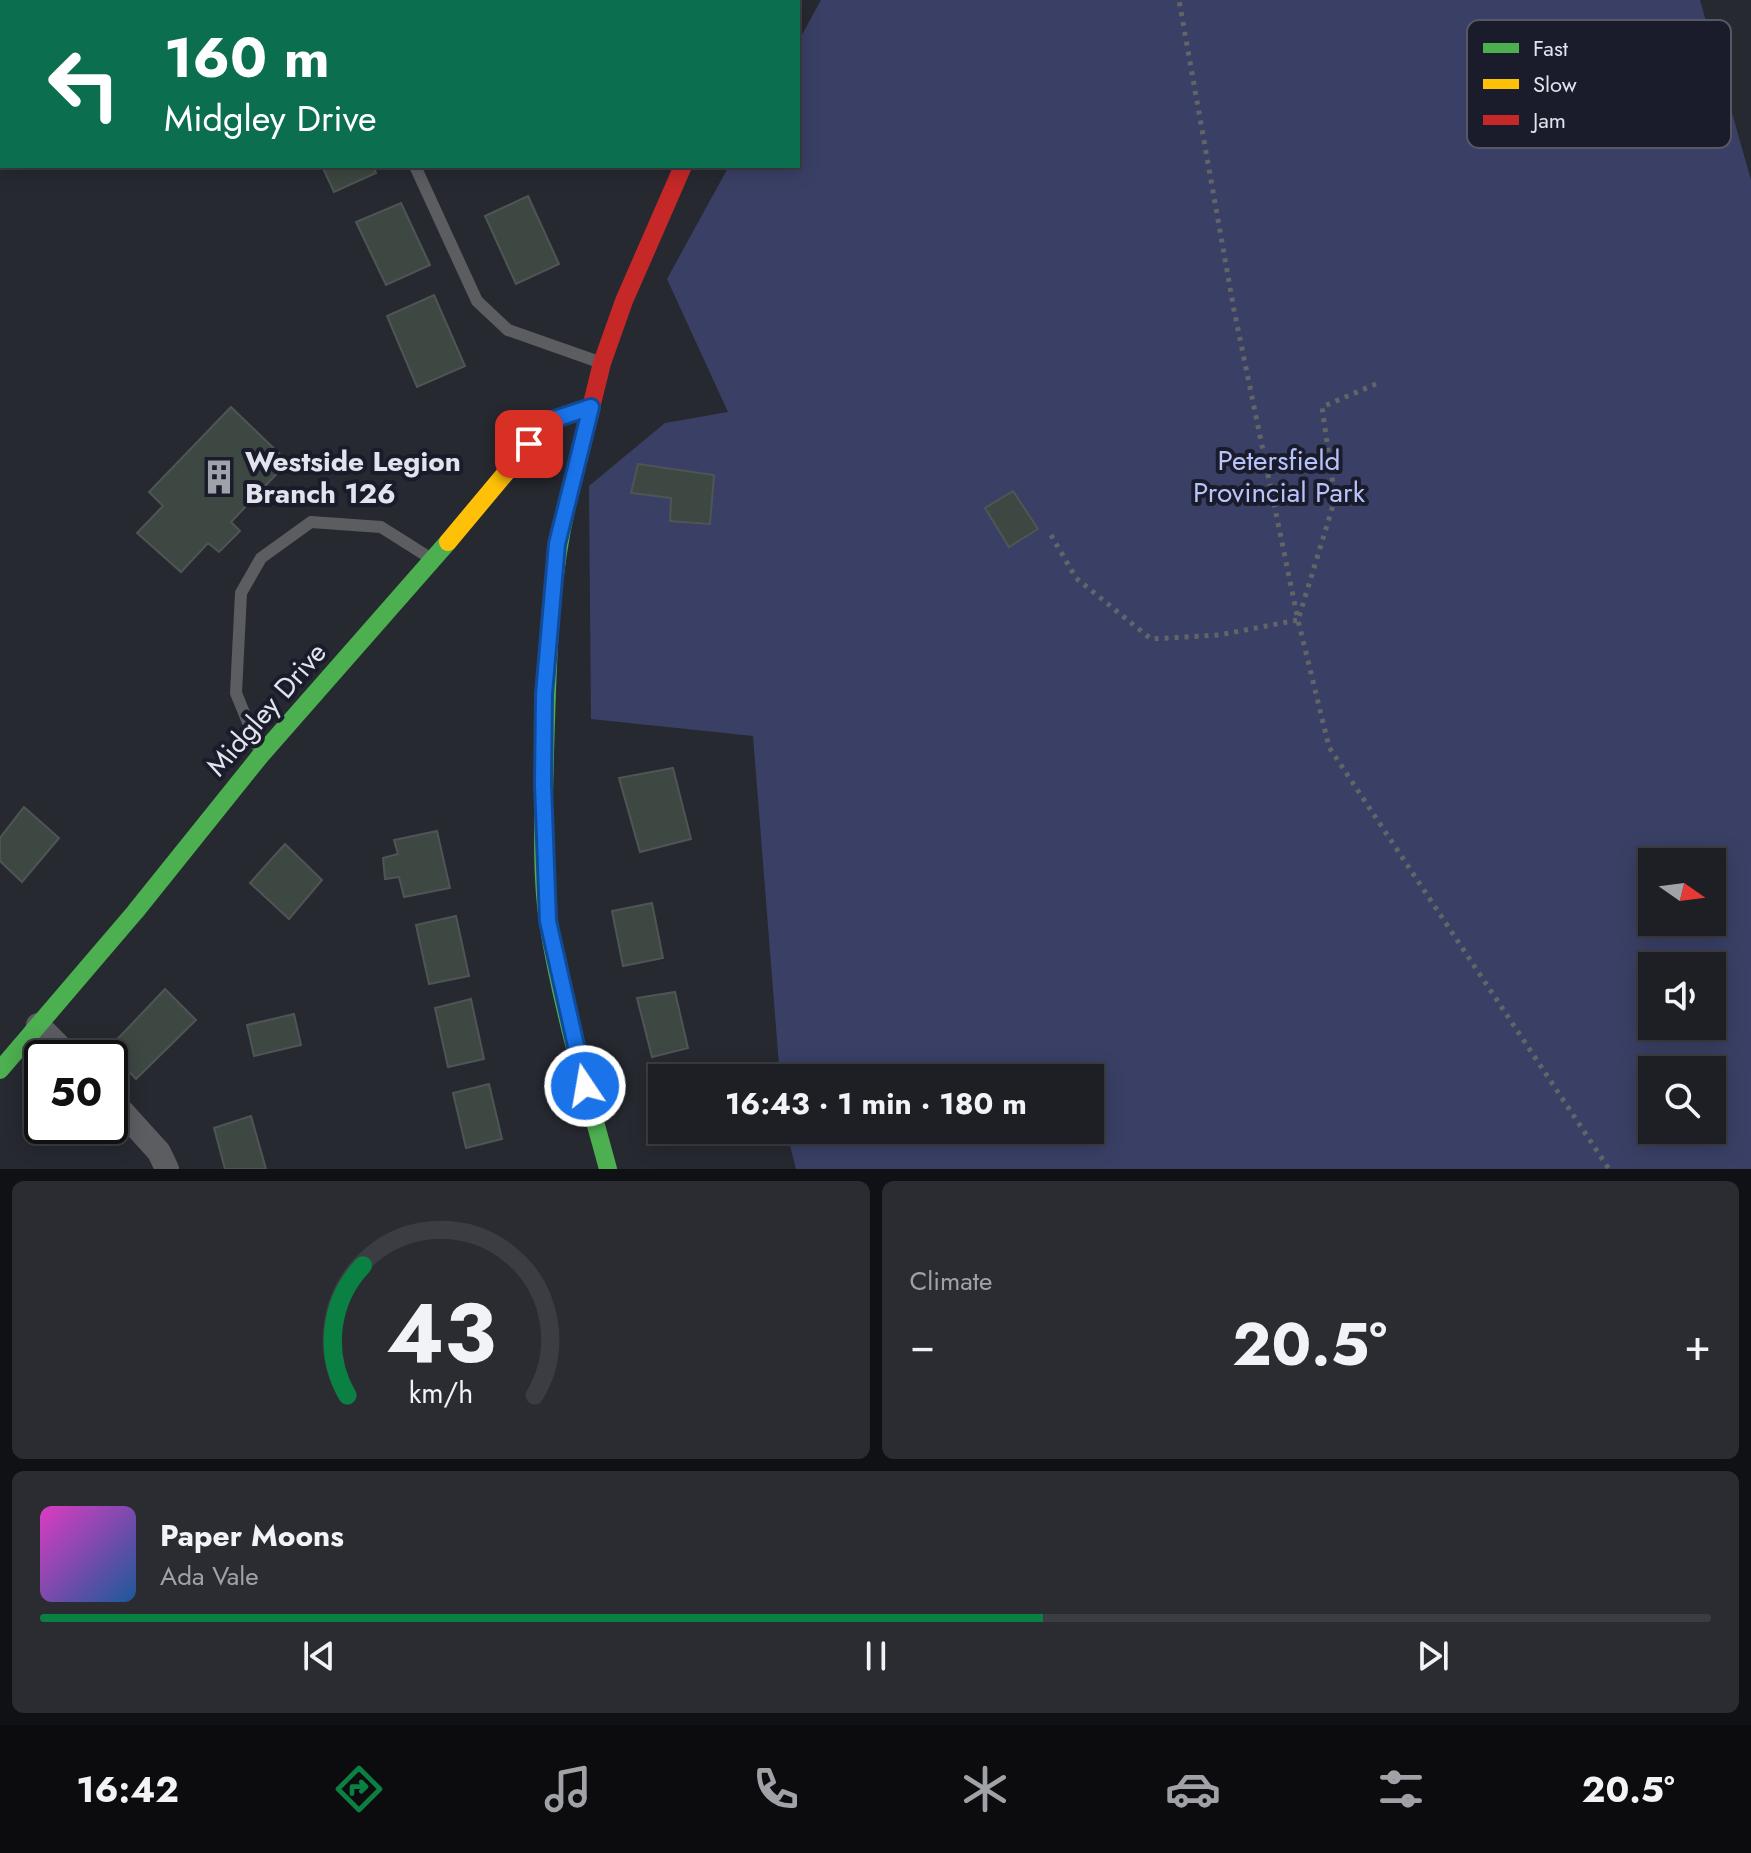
<!DOCTYPE html>
<meta charset="utf-8">
<style>
:root{--surface:#1d1f25;--page:#2a2c32;--text:#f1f3f6;--muted:#a0a2a7;--line:#3b3d42;--accent:#0b8043}
body{margin:0;font-family:Jost,sans-serif;background:var(--page);color:var(--text);height:100vh;display:flex;flex-direction:column;font-size:30px;white-space:nowrap}
*{box-sizing:border-box;margin:0}
p{font-size:26px;color:var(--muted)}
.icon{flex:none;width:44px;height:44px;fill:none;stroke:currentColor;stroke-width:2;stroke-linecap:round;stroke-linejoin:round}
.map{position:relative;height:1169px;overflow:hidden}
.side{display:flex;flex-direction:column;gap:12px;padding:12px;background:#101114;flex:1}
.side>*{flex:none}
.guide{position:absolute;left:0px;top:0px;width:800px;height:168px;box-shadow:0 4px 20px #0003,0 0 0 2px var(--line);background:#0b6e4f;color:#fff;overflow:hidden}
.needle{width:52px;rotate:104deg}
.controls{position:absolute;left:1638px;top:848px;display:grid;gap:16px}
.controls a{display:grid;place-items:center;width:88px;height:88px;border-radius:0px;background:var(--surface);box-shadow:0 4px 20px #0003,0 0 0 2px var(--line);font-size:40px}
.speed{position:absolute;left:24px;top:1040px;display:flex;gap:16px;font-size:40px;font-weight:700;text-align:center}
.speed>*{display:grid;place-content:center;width:104px;height:104px;border-radius:50%;background:var(--surface);box-shadow:0 4px 20px #0003,0 0 0 2px var(--line);line-height:1}
.speed .limit{border:4px solid #111;border-radius:12px;background:#fff;color:#111}
.pin{position:absolute;display:grid;place-items:center;width:68px;height:68px;color:#fff;margin:-34px;border-radius:16px;box-shadow:0 4px 12px #0006}
.me{position:absolute;width:88px;margin:-44px;rotate:348deg;stroke-linejoin:round;filter:drop-shadow(0 0 6px #0008)}
.turn{display:flex;align-items:center;gap:28px;height:168px;padding:0 32px;font-size:36px}
.turn .icon{width:104px;height:104px;stroke-width:2.5}
.turn b{display:block;font-size:56px;line-height:68px}
.big{font-size:60px;font-weight:700;line-height:1.1}
.side .tile{flex:1;display:flex;flex-direction:column;justify-content:center;gap:12px;min-width:0;padding:0 28px;border-radius:12px;background:var(--page)}
.side .dial{align-items:center;gap:0}
.dial svg{height:208px;overflow:visible;fill:none;stroke:var(--line);stroke-width:7;stroke-linecap:round;text-anchor:middle}
.dial text{fill:var(--text);stroke:none}
.song{display:flex;align-items:center;gap:24px}
.cover{width:96px;height:96px;border-radius:12px;background:linear-gradient(135deg,hsl(310 70% 55%),hsl(210 70% 35%))}
.played{height:8px;border-radius:4px;background:linear-gradient(90deg,var(--accent) 60%,var(--line) 60%)}
.keys{display:flex;justify-content:space-around;direction:ltr}
.heat{display:flex;justify-content:space-between;align-items:center;font-size:44px;direction:ltr}
.side .tiles{flex:1;display:grid;gap:12px;grid-template-columns:1fr 1fr}
.tile:last-child{grid-column:span 2}
.trip{position:absolute;left:648px;top:1064px;width:456px;height:80px;border-radius:0px;background:var(--surface);box-shadow:0 4px 20px #0003,0 0 0 2px var(--line);font-weight:700;line-height:80px;text-align:center}
.menu{display:flex;height:128px;justify-content:space-around;align-items:center;background:#0c0c0f;color:var(--muted)}
.menu .icon{width:56px;height:56px}
.menu .selected{color:var(--accent)}
.menu b{font-size:36px;color:var(--text)}
.map>svg:first-child{display:block}
.green{fill:#3a4065;fill-rule:evenodd}
.building{fill:#3d4842;stroke:#505455;stroke-width:2}
.lines{fill:none;stroke-linecap:round;stroke-linejoin:round}
.path{stroke:#626467;stroke-width:5;stroke-dasharray:4 6;stroke-linecap:butt}
.lane{stroke:#5c5d61;stroke-width:12}
.street{stroke:#5c5d61;stroke-width:24}
.fast{stroke:#4caf50;stroke-width:18}
.slow{stroke:#ffc107;stroke-width:18}
.jam{stroke:#c62828;stroke-width:18}
.route-casing{stroke:#114b97;stroke-width:20}
.route{stroke:#1a73e8;stroke-width:14}
.labels{text-anchor:middle;stroke-width:8;stroke-linejoin:round;paint-order:stroke}
.park-label{font-size:28px;fill:#b8c3fb;stroke:#1a1c2b}
.poi-label{font-size:28px;font-weight:bold;fill:#e1e3ed;stroke:#1a1c2b;text-anchor:start}
.street-label{font-size:28px;fill:#e1e3ed;stroke:#1a1c2b}
.key{fill:#1a1c2b;stroke:#565865;stroke-width:2}
.key-label{font-size:22px;fill:#e1e3ed}
</style>
<div class="map">
<svg width="1751" height="1169" viewBox="0 0 1751 1169">
<rect width="100%" height="100%" fill="#272931"/>
<!-- green -->
<path class="green" d="M821 0H1700L1751 180V1169H796L786 1130H1090V1078H780L753 736 591 719 589 486 665 423 728 412 667 279 729 166H798V42ZM1652 862H1712V922H1652ZM1652 966H1712V1026H1652ZM1652 1070H1712V1130H1652Z"/>
<!-- building -->
<g class="building">
<path d="M322 166H373L376 173 334 192Z"/>
<path d="M528 196 559 264 516 284 485 216Z"/>
<path d="M401 203 430 265 386 285 356 222Z"/>
<path d="M434 295 465 366 417 387 387 316Z"/>
<path d="M231 407 288 462 231 522 240 531 219 552 208 543 181 572 137 533 163 506 149 492Z"/>
<path d="M638 464 714 475 710 524 670 521 671 498 631 493Z"/>
<path d="M1013 491 1038 529 1009 547 985 508Z"/>
<path d="M673 768 691 839 640 852 619 778Z"/>
<path d="M24 807 59 838 22 882 0 861V838Z"/>
<path d="M437 831 450 888 404 897 399 877 385 879 383 858 398 854 394 840Z"/>
<path d="M285 844 322 880 289 919 250 883Z"/>
<path d="M652 903 663 958 623 966 612 911Z"/>
<path d="M456 916 469 976 429 984 416 925Z"/>
<path d="M165 989 196 1020 136 1079 108 1049Z"/>
<path d="M675 992 688 1048 652 1057 637 998Z"/>
<path d="M471 999 484 1059 448 1067 435 1008Z"/>
<path d="M294 1014 301 1045 254 1056 247 1025Z"/>
<path d="M489 1084 502 1139 466 1148 453 1093Z"/>
<path d="M251 1116 266 1169H225L214 1128Z"/>
<path d="M668 1130H709L710 1131 669 1140Z"/>
</g>
<g class="lines">
<!-- path -->
<g class="path">
<path d="M1376 384 1322 407 1335 499 1298 620 1329 747 1609 1169"/>
<path d="M1051 535 1076 578 1151 639 1219 635 1298 620 1234 310 1179 0"/>
</g>
<!-- lane -->
<g class="lane">
<path d="M415 166 477 301 508 330 599 362"/>
<path d="M260 752 236 693 241 593 261 558 311 522 381 527 430 558"/>
</g>
<!-- street -->
<g class="street">
<path d="M38 1025 71 1058"/>
<path d="M110 1098 159 1152 167 1169"/>
</g>
<!-- fast -->
<g class="fast">
<path d="M770 2 771 0"/>
<path d="M570 493C548 579 548 665 545 752 544 808 540 866 548 922 561 1005 586 1088 608 1169"/>
<path d="M0 1070 135 912 261 755 448 542"/>
</g>
<!-- slow -->
<path class="slow" d="M448 542 549 421 591 407"/>
<!-- jam -->
<path class="jam" d="M570 493 602 363 624 301 683 166"/>
</g>
<g class="lines">
<!-- route casing -->
<g class="route-casing">
<path id="route" d="M529 444 549 421 591 407 557 544 544 694 543 784 548 921 585 1086"/>
</g>
<!-- route -->
<use href="#route" class="route"/>
</g>
<!-- icons -->
<defs>
<g id="building-bare" transform="scale(2.76)"><path d="M-4-6H4V6H1V3H-1V6H-4ZM-2.5-4.3h1.7v1.8h-1.7ZM.8-4.3h1.7v1.8H.8ZM-2.5-1h1.7V.8h-1.7ZM.8-1h1.7V.8H.8Z" fill="#a0a2ab" stroke="#1a1c2b" stroke-width="2.5" paint-order="stroke"/></g>
</defs>
<g fill-rule="evenodd">
<use href="#building-bare" x="219" y="477"/>
</g>
<g class="labels">
<!-- park labels -->
<g class="park-label">
<text x="1279" y="470">Petersfield<tspan x="1279" dy="32">Provincial Park</tspan></text>
</g>
<!-- poi labels -->
<g class="poi-label">
<text x="245" y="471">Westside Legion<tspan x="245" dy="32">Branch 126</tspan></text>
</g>
<!-- street labels -->
<g class="street-label">
<text transform="translate(266 709) rotate(-49)" y="10">Midgley Drive</text>
</g>
</g>
<!-- legend -->
<rect x="1467" y="20" width="264" height="128" rx="12" class="key"/>
<rect x="1483" y="43" width="36" height="10" fill="#4caf50"/>
<rect x="1483" y="79" width="36" height="10" fill="#ffc107"/>
<rect x="1483" y="115" width="36" height="10" fill="#c62828"/>
<g class="key-label">
<text x="1533" y="56">Fast</text>
<text x="1533" y="92">Slow</text>
<text x="1533" y="128">Jam</text>
</g>
</svg>
<div class="controls">
<a><svg class="needle" viewBox="-14 -14 28 28"><path d="M0-13l5 13h-10z" fill="#e53935"/><path d="M0 13l5-13h-10z" fill="#a0a2a7"/></svg></a>
<a><svg class="icon" aria-label="sound" viewBox="0 0 24 24"><path d="M4 9h4l5-4v14l-5-4H4zM17 9q2 3 0 6"/></svg></a>
<a><svg class="icon" aria-label="search" viewBox="0 0 24 24"><circle cx="10" cy="10" r="6"/><path d="M15 15l6 6"/></svg></a>
</div>
<div class="speed"><div class="limit">50</div></div>
<div class="pin" style="left:529px;top:444px;background:#d93025"><svg class="icon" aria-label="arrive" viewBox="0 0 24 24"><path d="M6 21V4h12l-3 4 3 4H6"/></svg></div>
<svg class="me" style="left:585px;top:1086px" viewBox="-20 -20 40 40"><circle r="17" fill="#1a73e8" stroke="#fff" stroke-width="3"/><path d="M0-11L8 9 0 5-8 9z" fill="#fff"/></svg>
<div class="trip">16:43 · 1 min · 180 m</div>
<div class="guide">
<div class="turn"><svg class="icon" aria-label="left" viewBox="0 0 24 24"><path d="M17 20v-9H6M10 6l-5 5 5 5"/></svg><div><b>160 m</b>Midgley Drive</div></div>
</div>
</div>
<section class="side">
<div class="tiles">
<div class="tile dial"><svg viewBox="0 0 100 80">
<path d="M14 69A42 42 0 1 1 86 69"/>
<path d="M14 69A42 42 0 0 1 20 19" stroke="#0b8043"/>
<text x="50" y="56" font-size="32" font-weight="700">43</text>
<text x="50" y="72" font-size="11">km/h</text>
</svg></div>
<div class="tile"><p>Climate</p>
<div class="heat"><a>−</a><b class="big">20.5°</b><a>+</a></div>
</div>
<div class="tile">
<div class="song"><i class="cover"></i><div><b>Paper Moons</b><p>Ada Vale</p></div></div>
<div class="played"></div>
<div class="keys"><svg class="icon" aria-label="previous" viewBox="0 0 24 24"><path d="M18 5L8 12l10 7zM5 5v14"/></svg><svg class="icon" aria-label="pause" viewBox="0 0 24 24"><path d="M8 5v14M16 5v14"/></svg><svg class="icon" aria-label="next" viewBox="0 0 24 24"><path d="M6 5l10 7-10 7zM19 5v14"/></svg></div>
</div>
</div>
</section>
<nav class="menu">
<b>16:42</b>
<svg class="icon selected" aria-label="directions" viewBox="0 0 24 24"><path d="M12 3l9 9-9 9-9-9zM9 14v-3h6M13 9l2 2-2 2"/></svg>
<svg class="icon" aria-label="music" viewBox="0 0 24 24"><path d="M9 18V5l10-2v13"/><circle cx="6" cy="18" r="3"/><circle cx="16" cy="16" r="3"/></svg>
<svg class="icon" aria-label="phone" viewBox="0 0 24 24"><path d="M5 4h4l2 5-3 2q2 4 5 5l2-3 5 2v4C11 20 4 13 5 4z"/></svg>
<svg class="icon" aria-label="climate" viewBox="0 0 24 24"><path d="M12 3v18M4 7l16 10M4 17L20 7"/></svg>
<svg class="icon" aria-label="car" viewBox="0 0 24 24"><path d="M5 17H2v-5l4-1 3-4h7l3 4 3 1v5h-3M9 17h6M6 11h13"/><circle cx="7" cy="17" r="2"/><circle cx="17" cy="17" r="2"/></svg>
<svg class="icon" aria-label="filters" viewBox="0 0 24 24"><path d="M4 7h16M4 17h16"/><circle cx="9" cy="7" r="2"/><circle cx="15" cy="17" r="2"/></svg>
<b>20.5°</b>
</nav>
